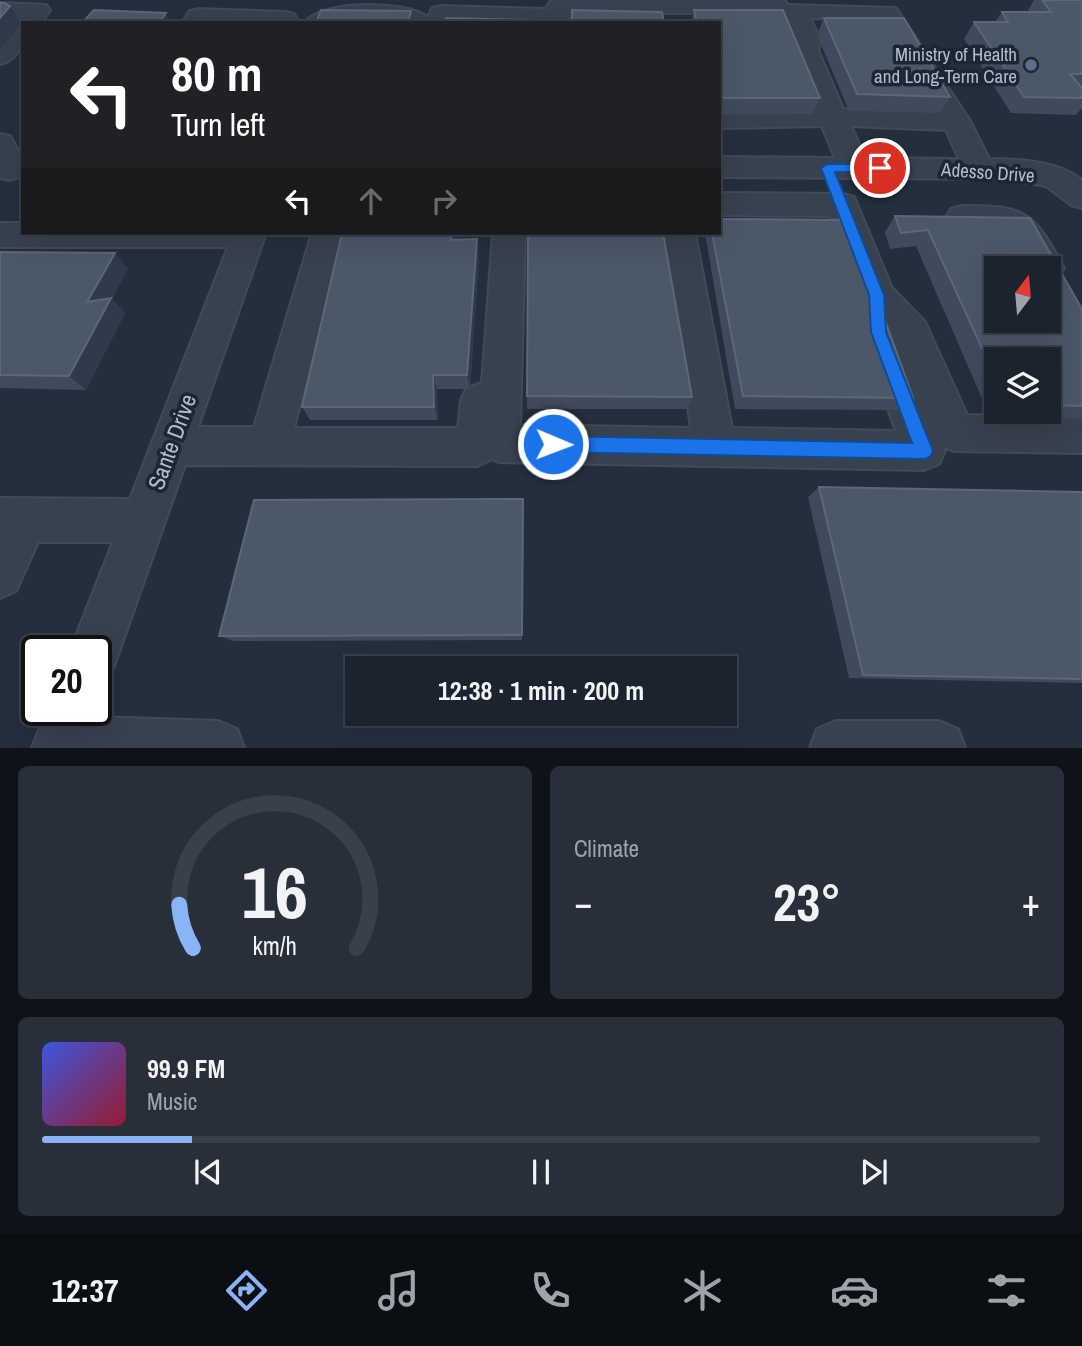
<!DOCTYPE html>
<meta charset="utf-8">
<style>
:root{--surface:#1b232e;--page:#282f3a;--text:#f1f3f6;--muted:#a0a4aa;--line:#39404a;--accent:#8ab4f8}
body{margin:0;font-family:"Archivo Narrow",sans-serif;background:var(--page);color:var(--text);height:100vh;display:flex;flex-direction:column;font-size:26px;white-space:nowrap}
*{box-sizing:border-box;margin:0}
p{font-size:23px;color:var(--muted)}
.icon{flex:none;width:38px;height:38px;fill:none;stroke:currentColor;stroke-width:2;stroke-linecap:round;stroke-linejoin:round}
.map{position:relative;height:748px;overflow:hidden}
.panel{display:flex;flex-direction:column;gap:18px;padding:18px;background:#0f1319;flex:1}
.panel>*{flex:none}
.banner{position:absolute;left:21px;top:21px;width:700px;height:214px;border-radius:0px;box-shadow:0 7px 28px #0002,0 0 0 2px var(--line);background:#202124;color:#fff;overflow:hidden}
.needle{width:46px;rotate:16deg}
.fabs{position:absolute;left:984px;top:256px;display:grid;gap:14px}
.fabs a{display:grid;place-items:center;width:77px;height:77px;border-radius:0px;background:var(--surface);box-shadow:0 7px 28px #0002,0 0 0 2px var(--line);font-size:35px}
.speed{position:absolute;left:21px;top:635px;display:flex;gap:14px;font-size:35px;font-weight:700;text-align:center}
.speed>*{display:grid;place-content:center;width:91px;height:91px;border-radius:50%;background:var(--surface);box-shadow:0 7px 28px #0002,0 0 0 2px var(--line);line-height:1}
.speed .limit{border:4px solid #111;border-radius:10px;background:#fff;color:#111}
.pin{position:absolute;display:grid;place-items:center;width:60px;height:60px;color:#fff;margin:-30px;border:4px solid #fff;border-radius:50%;box-shadow:0 2px 7px #0007}
.me{position:absolute;width:77px;margin:-38px;rotate:91deg;stroke-linejoin:round;filter:drop-shadow(0 0 5px #0008)}
.turn{display:flex;align-items:center;gap:24px;height:147px;padding:0 35px;font-size:32px}
.turn .icon{width:91px;height:91px;stroke-width:2.5}
.turn b{display:block;font-size:49px;line-height:60px}
.lanes{display:flex;align-items:center;height:66px;padding:0 35px;background:#0003;justify-content:center;gap:35px;direction:ltr}
.lanes .off{opacity:.35}
.big{font-size:52px;font-weight:700;line-height:1.1}
.panel .widget{flex:1;display:flex;flex-direction:column;justify-content:center;gap:10px;min-width:0;padding:0 24px;border-radius:10px;background:var(--page)}
.panel .dial{align-items:center;gap:0}
.dial svg{height:182px;overflow:visible;fill:none;stroke:var(--line);stroke-width:7;stroke-linecap:round;text-anchor:middle}
.dial text{fill:var(--text);stroke:none}
.song{display:flex;align-items:center;gap:21px}
.cover{width:84px;height:84px;border-radius:10px;background:linear-gradient(135deg,hsl(230 70% 55%),hsl(350 70% 35%))}
.played{height:7px;border-radius:4px;background:linear-gradient(90deg,var(--accent) 15%,var(--line) 15%)}
.keys{display:flex;justify-content:space-around;direction:ltr}
.heat{display:flex;justify-content:space-between;align-items:center;font-size:38px;direction:ltr}
.panel .tiles{flex:1;display:grid;gap:18px;grid-template-columns:1fr 1fr}
.widget:last-child{grid-column:span 2}
.trip{position:absolute;left:345px;top:656px;width:392px;height:70px;border-radius:0px;background:var(--surface);box-shadow:0 7px 28px #0002,0 0 0 2px var(--line);font-weight:700;line-height:70px;text-align:center}
.menu{display:flex;height:112px;justify-content:space-around;align-items:center;background:#0b0e12;color:var(--muted)}
.menu .icon{width:49px;height:49px}
.menu .current{color:var(--accent)}
.menu b{font-size:32px;color:var(--text)}
.map>svg:first-child{display:block}
.lines{fill:none;stroke-linecap:round;stroke-linejoin:round}
.minor-casing{stroke:#414a57;stroke-width:4}
.minor{fill:#38414e;fill-rule:evenodd}
.wall{fill:#3f4b5c;fill-rule:evenodd}
.shaded-wall{fill:#2f3b4b}
.building{fill:#4b5868;stroke:#5c6777;stroke-width:2;fill-rule:evenodd}
.route{fill:#1a73e8;stroke:#114b97;stroke-width:2}
.service-dot{fill:#5c6f8a;stroke:#1d2633;stroke-width:2.5}
.labels{text-anchor:middle;stroke-width:7;stroke-linejoin:round;paint-order:stroke}
.far-poi-label{font-size:19px;fill:#b4bcc9;stroke:#1d2633;text-anchor:end}
.far-street-label{font-size:19px;fill:#b4bcc9;stroke:#1d2633}
.street-label{font-size:23px;fill:#b4bcc9;stroke:#1d2633}
</style>
<div class="map">
<svg width="1082" height="748" viewBox="0 0 1082 748">
<rect width="100%" height="100%" fill="#242f3e"/>
<g class="lines">
<!-- minor casing -->
<g class="minor-casing">
<g id="minor">
<path d="M557 0H784L788 5 896 8 970 121 989 159C1018 159 1059 161 1082 180V208L1071 205 1046 186 1005 179 719 177V157L835 158 822 126 719 128V110L815 108 793 52 788 50 776 33 767 12 570 14V23L452 20 451 23H405L394 17 370 16 335 23H304C323 0 403 0 428 17L432 8 441 6 546 9 550 2ZM810 18 879 20 936 111 843 109 818 50 821 41ZM851 126 946 130 959 159 865 158Z"/>
<path d="M0 3 46 5 50 10 41 23H23C23 41 21 59 0 64V40L20 17H0Z"/>
<path d="M199 9 285 12 294 14 297 19 295 23H182L190 11Z"/>
<path d="M0 134 10 136C17 147 26 165 20 177L9 180 0 178Z"/>
<path d="M719 193 843 194 854 197 892 288 925 322 967 415 1082 417V453L955 451 943 447 945 451 939 464 924 470 499 462 492 459 477 466 185 465 113 669 96 675V651H70L113 542H38L16 591 0 598V498L130 499 228 247H0V223H23V233H266L198 427H254L312 233H344L294 428H458L461 400 467 388 482 383 493 233H525L520 425 691 428 663 233H695L732 428 896 431 861 332 859 295 831 216 719 215Z"/>
<path d="M962 206C1026 205 1034 213 1064 268L1059 277 1048 281V268H1030L1018 247 1005 231 951 225 946 217 951 209Z"/>
<path d="M96 703 99 710 97 717 218 721 237 729 244 748H32L47 710H96Z"/>
<path d="M836 721H939L958 729 965 748H810L817 729Z"/>
</g>
</g>
<!-- minor -->
<use href="#minor" class="minor"/>
</g>
<!-- wall -->
<g class="wall">
<path d="M1034 0H1082V108L1076 115 1011 113 964 39 974 22H995L1002 12H1027Z"/>
<path d="M694 10H783L820 98 813 114 719 115V23H691Z"/>
<path d="M824 18 950 97 940 113 849 111 817 35Z"/>
<path d="M895 216 1030 218 1082 309V419L990 417 916 246 890 249 885 232ZM996 359H1048V411H996Z"/>
<path d="M705 233H719L913 398 899 410 735 409Z"/>
<path d="M456 240 479 255 470 389H437L438 420H310L302 407Z"/>
<path d="M0 252 128 268 112 299 125 313 86 390 0 388Z"/>
<path d="M527 396 692 397 687 409H527Z"/>
<path d="M819 487 1082 492V683L849 678 808 497Z"/>
<path d="M523 499 522 640 234 641 219 636Z"/>
</g>
<!-- shaded-wall -->
<g class="shaded-wall">
<path d="M10 6 22 23 0 49V18Z"/>
<path d="M411 11 413 23H408Z"/>
<path d="M166 13 171 23H159Z"/>
<path d="M452 233H457L454 256 451 240Z"/>
<path d="M477 239 479 255 470 389 467 375Z"/>
<path d="M115 253 128 268 112 299 125 313 86 390 69 376 87 302Z"/>
<path d="M433 375 437 389 438 420 434 407Z"/>
<path d="M523 499 524 509 522 640V635Z"/>
</g>
<!-- building -->
<g class="building">
<path d="M1042 0H1082V74H1070L1082 88V98L1024 97 974 22H1008L1002 12H1051Z"/>
<path d="M0 3H4L10 6 0 18Z"/>
<path d="M94 10 166 13 159 23H82Z"/>
<path d="M321 10 411 11 408 23H316Z"/>
<path d="M572 10 662 12 664 23H572Z"/>
<path d="M694 10H783L820 98H719V23H697Z"/>
<path d="M446 18 534 20 533 23H445Z"/>
<path d="M824 18H904L950 97 857 94Z"/>
<path d="M189 20 266 21 265 23H187Z"/>
<path d="M895 216 1030 218 1082 309V406L1048 405V359H996V379L928 230 901 233ZM996 268H1048V320H996Z"/>
<path d="M719 219 849 220 913 398 743 396 712 233H719Z"/>
<path d="M342 233H452L451 240 477 239 467 375H433L434 407H302Z"/>
<path d="M528 233H663L692 397 527 396Z"/>
<path d="M0 252 115 253 87 302 111 298 69 376 0 375Z"/>
<path d="M819 487 1082 492V679L863 675Z"/>
<path d="M523 499 522 635 219 636 254 500Z"/>
</g>
<!-- route -->
<path class="route" d="M827 164H880L886 168 880 172H835L884 295 886 332 933 451 930 457 924 459 553 452 547 449 545 444 547 438 553 436 912 443 871 332 869 295 821 168Z"/>
<!-- markers -->
<circle class="service-dot" cx="1031" cy="65" r="7"/>
<g class="labels">
<!-- far-poi labels -->
<g class="far-poi-label">
<text x="1017" y="61">Ministry of Health<tspan x="1017" dy="22">and Long-Term Care</tspan></text>
</g>
<!-- far-street labels -->
<g class="far-street-label">
<text transform="translate(988 172) rotate(4)" y="7">Adesso Drive</text>
</g>
<!-- street labels -->
<g class="street-label">
<text transform="translate(172 442) rotate(-70)" y="8">Sante Drive</text>
</g>
</g>
</svg>
<div class="fabs">
<a><svg class="needle" viewBox="-14 -14 28 28"><path d="M0-13l5 13h-10z" fill="#e53935"/><path d="M0 13l5-13h-10z" fill="#a0a4aa"/></svg></a>
<a><svg class="icon" aria-label="layers" viewBox="0 0 24 24"><path d="M12 4l9 5-9 5-9-5zM3 14l9 5 9-5"/></svg></a>
</div>
<div class="speed"><div class="limit">20</div></div>
<div class="pin" style="left:880px;top:168px;background:#d93025"><svg class="icon" aria-label="arrive" viewBox="0 0 24 24"><path d="M6 21V4h12l-3 4 3 4H6"/></svg></div>
<svg class="me" style="left:553px;top:444px" viewBox="-20 -20 40 40"><circle r="17" fill="#1a73e8" stroke="#fff" stroke-width="3"/><path d="M0-11L8 9 0 5-8 9z" fill="#fff"/></svg>
<div class="trip">12:38 · 1 min · 200 m</div>
<div class="banner">
<div class="turn"><svg class="icon" aria-label="left" viewBox="0 0 24 24"><path d="M17 20v-9H6M10 6l-5 5 5 5"/></svg><div><b>80 m</b>Turn left</div></div>
<div class="lanes"><svg class="icon" aria-label="left" viewBox="0 0 24 24"><path d="M17 20v-9H6M10 6l-5 5 5 5"/></svg><svg class="icon off" aria-label="ahead" viewBox="0 0 24 24"><path d="M12 20V5M6 11l6-6 6 6"/></svg><svg class="icon off" aria-label="right" viewBox="0 0 24 24"><path d="M7 20v-9h11M14 6l5 5-5 5"/></svg></div>
</div>
</div>
<section class="panel">
<div class="tiles">
<div class="widget dial"><svg viewBox="0 0 100 80">
<path d="M14 69A42 42 0 1 1 86 69"/>
<path d="M14 69A42 42 0 0 1 8 50" stroke="#8ab4f8"/>
<text x="50" y="56" font-size="32" font-weight="700">16</text>
<text x="50" y="72" font-size="11">km/h</text>
</svg></div>
<div class="widget"><p>Climate</p>
<div class="heat"><a>−</a><b class="big">23°</b><a>+</a></div>
</div>
<div class="widget">
<div class="song"><i class="cover"></i><div><b>99.9 FM</b><p>Music</p></div></div>
<div class="played"></div>
<div class="keys"><svg class="icon" aria-label="previous" viewBox="0 0 24 24"><path d="M18 5L8 12l10 7zM5 5v14"/></svg><svg class="icon" aria-label="pause" viewBox="0 0 24 24"><path d="M8 5v14M16 5v14"/></svg><svg class="icon" aria-label="next" viewBox="0 0 24 24"><path d="M6 5l10 7-10 7zM19 5v14"/></svg></div>
</div>
</div>
</section>
<nav class="menu">
<b>12:37</b>
<svg class="icon current" aria-label="directions" viewBox="0 0 24 24"><path d="M12 3l9 9-9 9-9-9zM9 14v-3h6M13 9l2 2-2 2"/></svg>
<svg class="icon" aria-label="music" viewBox="0 0 24 24"><path d="M9 18V5l10-2v13"/><circle cx="6" cy="18" r="3"/><circle cx="16" cy="16" r="3"/></svg>
<svg class="icon" aria-label="phone" viewBox="0 0 24 24"><path d="M5 4h4l2 5-3 2q2 4 5 5l2-3 5 2v4C11 20 4 13 5 4z"/></svg>
<svg class="icon" aria-label="climate" viewBox="0 0 24 24"><path d="M12 3v18M4 7l16 10M4 17L20 7"/></svg>
<svg class="icon" aria-label="car" viewBox="0 0 24 24"><path d="M5 17H2v-5l4-1 3-4h7l3 4 3 1v5h-3M9 17h6M6 11h13"/><circle cx="7" cy="17" r="2"/><circle cx="17" cy="17" r="2"/></svg>
<svg class="icon" aria-label="filters" viewBox="0 0 24 24"><path d="M4 7h16M4 17h16"/><circle cx="9" cy="7" r="2"/><circle cx="15" cy="17" r="2"/></svg>
</nav>
